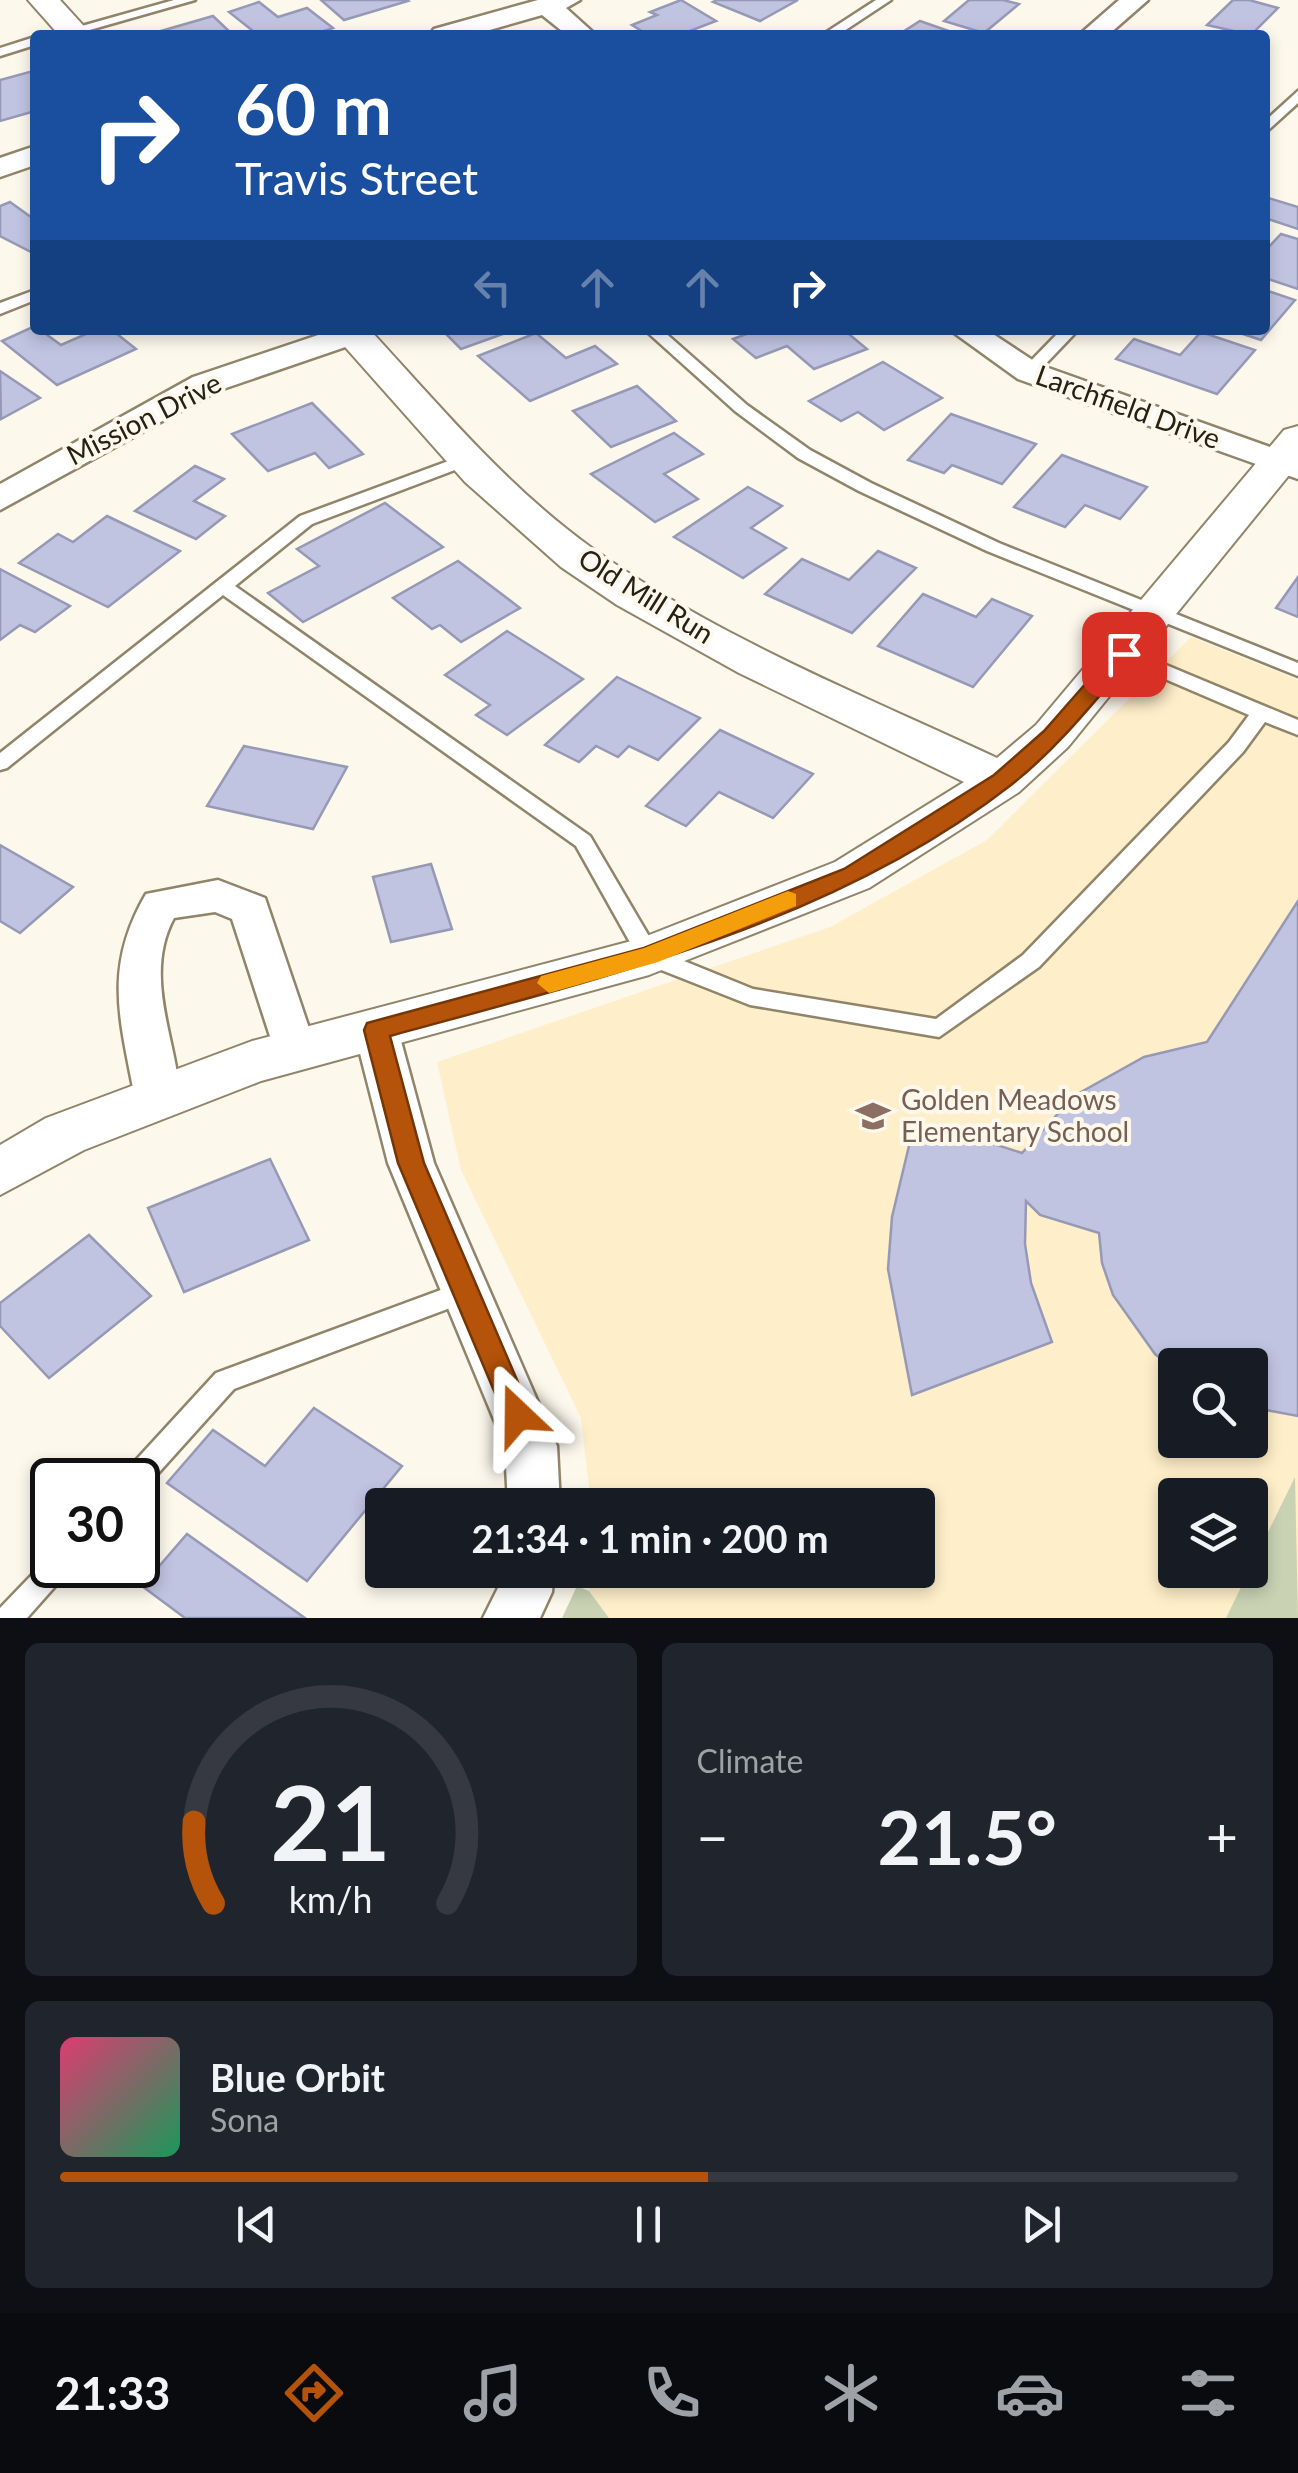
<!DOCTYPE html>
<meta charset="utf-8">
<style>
:root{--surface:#171b24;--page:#20242c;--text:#f1f3f6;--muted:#9ea1a6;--line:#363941;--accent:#b45309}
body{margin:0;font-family:Lato,sans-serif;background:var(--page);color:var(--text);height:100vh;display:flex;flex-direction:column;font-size:38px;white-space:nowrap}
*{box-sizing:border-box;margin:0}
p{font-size:32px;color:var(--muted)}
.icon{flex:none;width:55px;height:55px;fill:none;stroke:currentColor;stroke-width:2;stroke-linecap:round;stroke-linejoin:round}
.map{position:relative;height:1618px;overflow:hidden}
.sheet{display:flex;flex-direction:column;gap:25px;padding:25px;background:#0d0f14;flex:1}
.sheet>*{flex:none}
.top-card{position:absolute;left:30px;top:30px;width:1240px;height:305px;border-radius:10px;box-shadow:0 5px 15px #0003;background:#1a4fa0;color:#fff;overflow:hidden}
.buttons{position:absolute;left:1158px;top:1348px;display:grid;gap:20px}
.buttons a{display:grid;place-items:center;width:110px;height:110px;border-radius:10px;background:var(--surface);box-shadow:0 5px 15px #0003;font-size:50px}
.speed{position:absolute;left:30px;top:1458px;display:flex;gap:20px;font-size:50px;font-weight:700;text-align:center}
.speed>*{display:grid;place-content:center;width:130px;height:130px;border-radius:50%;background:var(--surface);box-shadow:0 5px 15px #0003;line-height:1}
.speed .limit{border:5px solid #111;border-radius:15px;background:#fff;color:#111}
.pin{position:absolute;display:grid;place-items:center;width:85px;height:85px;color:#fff;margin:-42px;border-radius:20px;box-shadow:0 5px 15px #0006}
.me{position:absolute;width:110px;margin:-55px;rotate:337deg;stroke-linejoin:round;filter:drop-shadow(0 0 8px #0008)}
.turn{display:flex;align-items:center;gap:35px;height:210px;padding:0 40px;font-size:45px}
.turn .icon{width:130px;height:130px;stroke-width:2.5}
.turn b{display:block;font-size:70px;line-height:85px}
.lanes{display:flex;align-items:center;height:95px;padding:0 40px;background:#0003;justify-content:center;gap:50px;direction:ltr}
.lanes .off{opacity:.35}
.big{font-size:75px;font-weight:700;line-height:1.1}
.sheet .card{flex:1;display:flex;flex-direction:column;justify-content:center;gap:15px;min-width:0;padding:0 35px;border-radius:15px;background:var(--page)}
.sheet .dial{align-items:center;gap:0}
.dial svg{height:260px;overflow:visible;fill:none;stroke:var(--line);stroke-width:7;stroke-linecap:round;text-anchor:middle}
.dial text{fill:var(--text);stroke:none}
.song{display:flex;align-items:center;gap:30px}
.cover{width:120px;height:120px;border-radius:15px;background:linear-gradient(135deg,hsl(340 70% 55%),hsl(150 70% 35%))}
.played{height:10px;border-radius:5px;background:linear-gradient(90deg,var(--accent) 55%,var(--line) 55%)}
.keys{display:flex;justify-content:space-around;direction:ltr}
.heat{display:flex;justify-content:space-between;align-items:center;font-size:55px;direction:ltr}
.sheet .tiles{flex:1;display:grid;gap:25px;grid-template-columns:1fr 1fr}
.card:last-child{grid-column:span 2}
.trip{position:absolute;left:365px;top:1488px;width:570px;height:100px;border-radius:10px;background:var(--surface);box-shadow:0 5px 15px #0003;font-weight:700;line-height:100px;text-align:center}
.menu{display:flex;height:160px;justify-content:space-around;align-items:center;background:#090b0e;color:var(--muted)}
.menu .icon{width:70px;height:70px}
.menu .selected{color:var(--accent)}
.menu b{font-size:45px;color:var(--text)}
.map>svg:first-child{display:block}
.built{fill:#feeec9;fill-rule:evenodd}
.green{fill:#c9d2b3}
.building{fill:#c0c4e1;stroke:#9699b5;stroke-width:2.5}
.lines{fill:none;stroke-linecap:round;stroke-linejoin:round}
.service-casing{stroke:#908469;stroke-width:5}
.minor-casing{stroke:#908469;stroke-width:5}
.tertiary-casing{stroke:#908469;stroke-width:4}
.service{fill:#fff;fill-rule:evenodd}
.minor{fill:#fff;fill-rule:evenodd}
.tertiary{fill:#fff;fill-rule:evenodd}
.route{fill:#b45309;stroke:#753606;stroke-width:2.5}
.slow{fill:#f59e0b}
.labels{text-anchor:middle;stroke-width:8;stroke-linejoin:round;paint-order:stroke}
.street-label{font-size:28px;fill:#252116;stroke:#fdf8ec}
.education-label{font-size:28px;fill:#785e54;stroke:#fdf8ec;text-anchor:start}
</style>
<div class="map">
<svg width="1298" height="1618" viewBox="0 0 1298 1618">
<rect width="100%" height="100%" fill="#fdf8ec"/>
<!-- built -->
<path class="built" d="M1191 637 1298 680V1618H609L589 1591 590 1570H918V1505H591L581 1418 461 1170 437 1062 830 927 987 840ZM1175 1365H1250V1440H1175ZM1175 1495H1250V1570H1175Z"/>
<!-- green -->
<g class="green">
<path d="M1295 1477 1298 1618H1226Z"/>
<path d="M577 1586 589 1591 609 1618H562Z"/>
</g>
<!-- building -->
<g class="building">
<path d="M321 0H406L408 1 344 20Z"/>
<path d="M681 0 716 21 687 32 692 35H648L632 25 657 15 650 12Z"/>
<path d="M717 0H798L760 21 713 2Z"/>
<path d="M969 0H1003L1019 4 984 33 944 21Z"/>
<path d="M1233 0H1249L1278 8 1251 35 1207 25Z"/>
<path d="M259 2 278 17 307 8 333 28 312 35H258L229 12Z"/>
<path d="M213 16 233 35H147Z"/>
<path d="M920 21 960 35H898Z"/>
<path d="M33 71 35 111 0 121V80Z"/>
<path d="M1265 197 1298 207V229L1265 218Z"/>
<path d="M10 202 35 220V254L0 236V206Z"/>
<path d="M1281 234 1298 239V289L1265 278V251Z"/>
<path d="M1265 290 1295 300 1261 340 1231 330H1265Z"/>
<path d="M35 326 61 345 95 330H112L136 349 57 385 2 341Z"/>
<path d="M442 330H514L461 349Z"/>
<path d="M757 330H844L867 349 814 369 787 346 756 358 733 339Z"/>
<path d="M1201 332 1255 350 1217 394 1116 359 1134 339 1180 355Z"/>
<path d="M536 333 566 358 595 346 617 364 530 401 478 356Z"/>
<path d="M883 362 942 398 884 430 858 412 841 421 809 401Z"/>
<path d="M0 371 40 398 1 419Z"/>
<path d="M637 386 676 421 611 447 573 411Z"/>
<path d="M312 403 363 454 329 468 315 453 268 471 232 434Z"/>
<path d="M951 414 1036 444 1002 484 952 465 944 473 908 460Z"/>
<path d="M674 433 703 454 664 474 698 499 655 522 591 474Z"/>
<path d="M1062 455 1147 487 1120 519 1085 505 1065 527 1014 507Z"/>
<path d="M195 466 224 479 194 501 225 516 196 539 135 511Z"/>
<path d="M748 487 782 506 751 528 786 548 743 578 674 537Z"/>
<path d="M385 503 443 547 303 622 268 593 319 566 297 549Z"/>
<path d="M107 516 180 551 108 607 19 563 58 534 73 542Z"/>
<path d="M878 551 916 568 852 633 765 594 802 559 849 580Z"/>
<path d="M458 561 520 608 461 642 440 625 432 629 393 598Z"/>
<path d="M0 569 70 606 35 632 20 625 0 640Z"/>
<path d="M1298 577V617L1276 608Z"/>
<path d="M923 594 976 617 992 599 1032 616 973 687 878 646Z"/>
<path d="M507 631 583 679 507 735 476 715 490 705 445 675Z"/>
<path d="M617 677 700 718 658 760 629 746 618 757 596 746 579 762 545 745Z"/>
<path d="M720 730 813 774 773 818 719 792 686 826 646 806Z"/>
<path d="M244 746 347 767 313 829 207 806Z"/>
<path d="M0 845 73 887 20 933 0 921Z"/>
<path d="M431 864 452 929 391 942 373 877Z"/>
<path d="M1298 901V1416L1250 1407V1365H1175V1369L1155 1354 1113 1295 1102 1263 1099 1233 1040 1215 1026 1201 1025 1244 1031 1283 1052 1342 912 1395 888 1269 892 1217 913 1129 960 1133 1022 1153 1074 1096 1144 1057 1207 1042Z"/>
<path d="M270 1159 309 1240 184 1292 148 1208Z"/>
<path d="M89 1235 151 1296 49 1378 0 1326V1303Z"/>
<path d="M314 1408 402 1466 307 1581 167 1483 213 1430 265 1466Z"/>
<path d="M187 1534 305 1618H185L142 1586Z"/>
</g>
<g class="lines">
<!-- service casing -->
<g class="service-casing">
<g id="service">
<path d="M174 0H195L72 35H50Z"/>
<path d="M876 0H891L838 35H822Z"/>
<path d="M35 37V45L0 56V48Z"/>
<path d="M1298 91V103L1265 133V121Z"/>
<path d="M35 290V300L0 314V303Z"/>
<path d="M645 330H662L747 405 810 450 871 483 999 543 1298 663V676L987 551 859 491 798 458 735 411Z"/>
<path d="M1061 330H1078L1035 375H1023V369Z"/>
<path d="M470 453 478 458 476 462 312 524 235 586 590 836 657 950 753 989 936 1019 1023 955 1229 742 1249 715 1116 658 1114 654 1116 650H1130L1298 720V735L1265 722 1243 752 1039 967 939 1037 750 1005 641 962 576 846 223 595 7 768 0 770V753L300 516Z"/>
<path d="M465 1281 474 1285 477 1292 474 1299 234 1389 144 1489 138 1491V1480H122L126 1471 216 1373Z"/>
<path d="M52 1554V1565H70L66 1574 27 1618H0V1608Z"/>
</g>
</g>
<!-- minor casing -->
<g class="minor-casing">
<g id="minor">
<path d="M538 0H580L566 8 596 35H567L542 15 472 35H430L434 29Z"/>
<path d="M1119 0H1148L1108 35H1079Z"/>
<path d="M35 146V165L0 177V158Z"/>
<path d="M333 330H365L368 334 363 341 217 391 0 510V484L193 377Z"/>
<path d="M950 330H987L1040 365 1298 457V479L1018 379Z"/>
<path d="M218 880 265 898 316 1049 310 1061 294 1067 278 1061 232 919 215 912 174 918C136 987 194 1072 174 1111L158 1116 142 1111 135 1098C120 1019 103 968 146 894Z"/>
<path d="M376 1013 392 1018 398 1030 434 1163 557 1446 560 1505H508L505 1446 388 1163 354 1030 360 1018Z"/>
<path d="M500 1570H554L552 1592 540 1618H483L499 1586Z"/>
</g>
</g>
<!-- tertiary casing -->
<g class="tertiary-casing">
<g id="tertiary">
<path d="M28 0H60L92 35H59Z"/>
<path d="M330 330H370C440 406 507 487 592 548 716 637 860 694 997 758L1036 725 1284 430 1298 426V464L1068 747 1019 792 869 888 649 975 261 1081 84 1150 0 1195V1145L46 1118 252 1041 639 939 835 862 964 782 739 673 617 605 561 567 465 482Z"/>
</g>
</g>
<!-- service -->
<use href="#service" class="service"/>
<!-- minor -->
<use href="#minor" class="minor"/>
<!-- tertiary -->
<use href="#tertiary" class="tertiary"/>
</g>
<!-- route -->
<path class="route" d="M1124 647 1131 649V659C1093 703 1057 749 1011 785 833 924 604 977 390 1036L424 1163 532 1415 528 1424 518 1428 508 1424 398 1163 364 1030 367 1023 644 948 844 869 994 775 1044 731 1116 649Z"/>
<!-- slow -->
<path class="slow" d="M788 891 796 894V906L658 962 549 993 537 983 541 976 644 948Z"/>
<!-- icons -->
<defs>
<g id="school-bare" transform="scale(2.7)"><path d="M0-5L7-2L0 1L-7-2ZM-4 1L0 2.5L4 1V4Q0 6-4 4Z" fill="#8d6e63" stroke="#fdf8ec" stroke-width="2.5" paint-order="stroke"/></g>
</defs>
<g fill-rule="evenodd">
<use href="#school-bare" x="873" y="1116"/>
</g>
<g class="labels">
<!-- street labels -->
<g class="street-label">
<text transform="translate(1128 407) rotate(20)" y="10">Larchfield Drive</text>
<text transform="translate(144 419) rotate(-27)" y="10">Mission Drive</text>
<text transform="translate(646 596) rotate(32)" y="10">Old Mill Run</text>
</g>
<!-- education labels -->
<g class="education-label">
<text x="901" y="1110">Golden Meadows<tspan x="901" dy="32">Elementary School</tspan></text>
</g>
</g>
</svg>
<div class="buttons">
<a><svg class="icon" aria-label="search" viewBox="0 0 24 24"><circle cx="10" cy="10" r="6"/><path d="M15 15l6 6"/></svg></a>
<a><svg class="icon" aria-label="layers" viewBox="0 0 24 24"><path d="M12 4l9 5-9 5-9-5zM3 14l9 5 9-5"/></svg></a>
</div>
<div class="speed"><div class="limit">30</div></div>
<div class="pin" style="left:1124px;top:654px;background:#d93025"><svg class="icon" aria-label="arrive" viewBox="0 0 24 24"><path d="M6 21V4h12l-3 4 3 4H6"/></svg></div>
<svg class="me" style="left:518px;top:1415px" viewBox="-20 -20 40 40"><path d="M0-17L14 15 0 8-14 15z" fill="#b45309" stroke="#fff" stroke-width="4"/></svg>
<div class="trip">21:34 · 1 min · 200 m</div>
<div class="top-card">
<div class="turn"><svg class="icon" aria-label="right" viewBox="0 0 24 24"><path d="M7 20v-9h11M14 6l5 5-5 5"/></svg><div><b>60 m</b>Travis Street</div></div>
<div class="lanes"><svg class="icon off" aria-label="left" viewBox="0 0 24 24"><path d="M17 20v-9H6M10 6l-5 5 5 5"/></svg><svg class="icon off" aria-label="ahead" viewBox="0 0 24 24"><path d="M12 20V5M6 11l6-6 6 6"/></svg><svg class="icon off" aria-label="ahead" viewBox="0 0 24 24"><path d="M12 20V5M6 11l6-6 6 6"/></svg><svg class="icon" aria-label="right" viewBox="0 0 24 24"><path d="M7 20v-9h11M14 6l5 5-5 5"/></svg></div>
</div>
</div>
<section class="sheet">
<div class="tiles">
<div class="card dial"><svg viewBox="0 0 100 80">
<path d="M14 69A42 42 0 1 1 86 69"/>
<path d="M14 69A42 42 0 0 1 8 44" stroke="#b45309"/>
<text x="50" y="56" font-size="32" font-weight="700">21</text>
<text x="50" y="72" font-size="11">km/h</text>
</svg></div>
<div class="card"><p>Climate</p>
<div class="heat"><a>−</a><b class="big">21.5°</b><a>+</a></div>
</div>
<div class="card">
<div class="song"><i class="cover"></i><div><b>Blue Orbit</b><p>Sona</p></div></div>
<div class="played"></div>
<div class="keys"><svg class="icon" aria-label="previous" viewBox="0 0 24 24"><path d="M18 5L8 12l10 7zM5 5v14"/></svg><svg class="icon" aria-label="pause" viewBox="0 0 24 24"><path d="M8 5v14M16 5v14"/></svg><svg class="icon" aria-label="next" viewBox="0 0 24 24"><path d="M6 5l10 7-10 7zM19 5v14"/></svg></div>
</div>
</div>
</section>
<nav class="menu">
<b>21:33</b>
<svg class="icon selected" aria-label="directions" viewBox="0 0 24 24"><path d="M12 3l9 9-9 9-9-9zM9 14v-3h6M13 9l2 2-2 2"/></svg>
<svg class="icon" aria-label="music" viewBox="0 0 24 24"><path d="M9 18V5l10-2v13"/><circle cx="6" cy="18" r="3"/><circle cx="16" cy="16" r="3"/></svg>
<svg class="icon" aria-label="phone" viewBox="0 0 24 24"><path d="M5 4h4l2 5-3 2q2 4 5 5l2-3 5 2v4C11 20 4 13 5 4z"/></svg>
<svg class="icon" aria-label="climate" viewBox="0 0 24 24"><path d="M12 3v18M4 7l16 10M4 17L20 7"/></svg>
<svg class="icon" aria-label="car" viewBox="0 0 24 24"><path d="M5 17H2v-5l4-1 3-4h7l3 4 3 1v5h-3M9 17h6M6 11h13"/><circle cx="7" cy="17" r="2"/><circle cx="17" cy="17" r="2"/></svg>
<svg class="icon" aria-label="filters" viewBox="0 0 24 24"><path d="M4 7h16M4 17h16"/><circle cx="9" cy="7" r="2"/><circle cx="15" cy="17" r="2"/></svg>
</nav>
